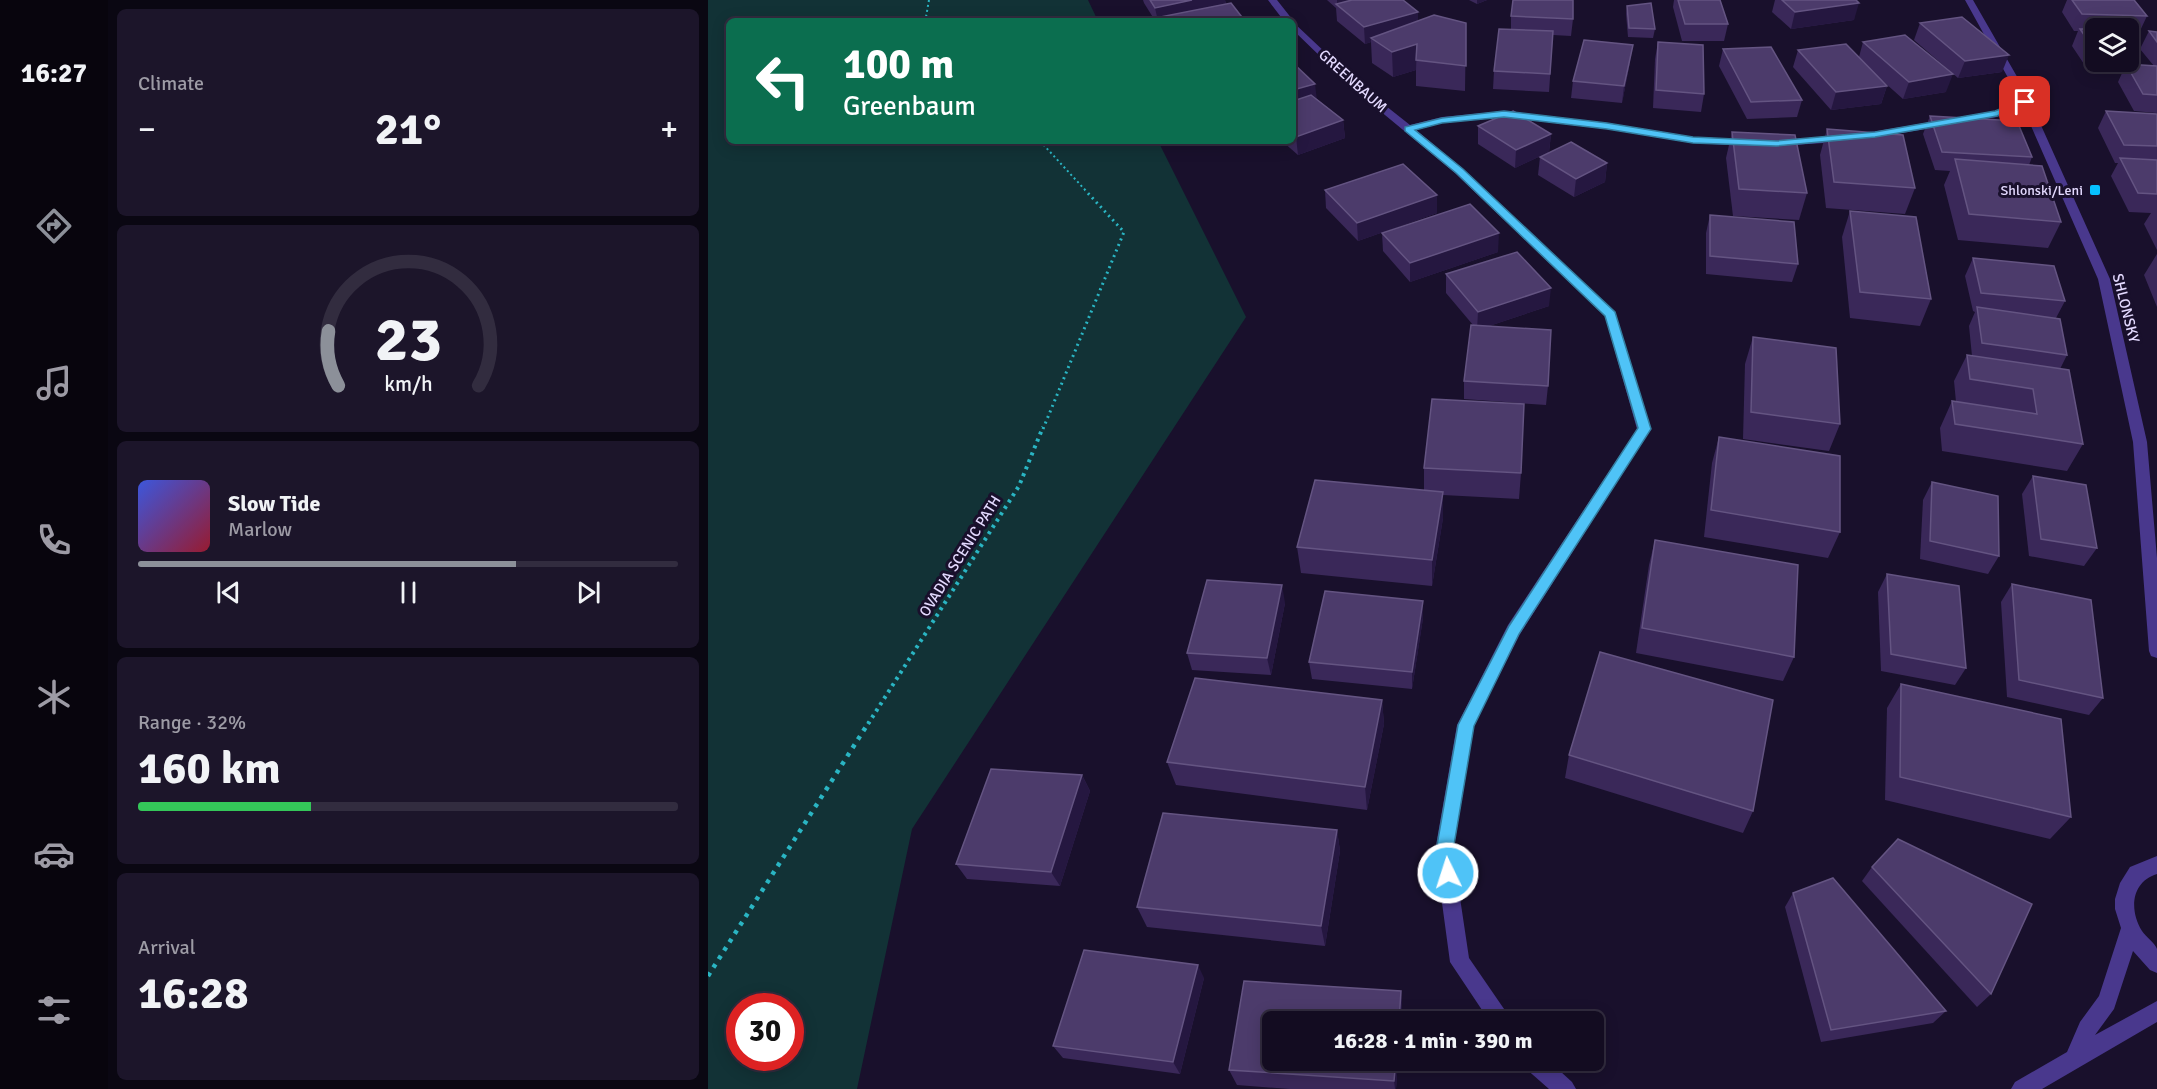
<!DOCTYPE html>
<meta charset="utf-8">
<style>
:root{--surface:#130c21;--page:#1c152a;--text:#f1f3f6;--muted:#9d9ba5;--line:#322c3f;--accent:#8c9099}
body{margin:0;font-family:Signika,sans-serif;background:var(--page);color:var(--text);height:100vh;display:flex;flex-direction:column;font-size:22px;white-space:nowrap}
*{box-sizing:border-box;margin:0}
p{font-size:20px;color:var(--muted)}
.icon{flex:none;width:33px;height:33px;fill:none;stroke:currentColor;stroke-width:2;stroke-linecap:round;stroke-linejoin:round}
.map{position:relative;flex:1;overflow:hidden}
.sheet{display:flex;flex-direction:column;gap:9px;padding:9px;background:#0a0712;width:600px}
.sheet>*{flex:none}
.hud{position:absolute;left:18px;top:18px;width:570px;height:126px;border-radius:9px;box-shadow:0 3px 15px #0003,0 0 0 2px var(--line);background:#0b6e4f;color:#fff;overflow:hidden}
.tools{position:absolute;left:1377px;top:18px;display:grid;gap:12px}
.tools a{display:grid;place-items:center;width:54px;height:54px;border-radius:9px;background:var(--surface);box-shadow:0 3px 15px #0003,0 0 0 2px var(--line);font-size:30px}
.speed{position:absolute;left:18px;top:993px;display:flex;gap:12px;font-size:30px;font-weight:700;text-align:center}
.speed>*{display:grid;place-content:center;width:78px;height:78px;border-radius:50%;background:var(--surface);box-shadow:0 3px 15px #0003,0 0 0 2px var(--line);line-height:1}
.speed .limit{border:9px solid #d22;background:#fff;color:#111}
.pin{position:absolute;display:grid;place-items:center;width:51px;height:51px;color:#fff;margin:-26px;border-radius:12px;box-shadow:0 3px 9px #0006}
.me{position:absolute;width:66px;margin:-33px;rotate:356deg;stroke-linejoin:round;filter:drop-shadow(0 0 4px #0008)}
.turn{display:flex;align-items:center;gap:21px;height:126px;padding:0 18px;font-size:27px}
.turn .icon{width:78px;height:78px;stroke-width:2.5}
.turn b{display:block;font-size:42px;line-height:51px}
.big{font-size:45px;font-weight:800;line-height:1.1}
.sheet .card{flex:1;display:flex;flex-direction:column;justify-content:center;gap:9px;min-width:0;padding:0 21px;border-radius:9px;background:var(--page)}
.sheet .dial{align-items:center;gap:0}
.dial svg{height:156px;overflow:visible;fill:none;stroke:var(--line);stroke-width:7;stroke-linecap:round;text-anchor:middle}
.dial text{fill:var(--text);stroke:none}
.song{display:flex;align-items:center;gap:18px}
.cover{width:72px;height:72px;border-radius:9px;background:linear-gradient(135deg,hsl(230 70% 55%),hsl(350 70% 35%))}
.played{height:6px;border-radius:3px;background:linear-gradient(90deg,var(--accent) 70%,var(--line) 70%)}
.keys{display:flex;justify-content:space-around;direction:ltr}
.heat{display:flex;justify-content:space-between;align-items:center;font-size:33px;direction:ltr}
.charge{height:9px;border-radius:4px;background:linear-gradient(90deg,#34c759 32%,var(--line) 0)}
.trip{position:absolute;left:554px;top:1011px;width:342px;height:60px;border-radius:9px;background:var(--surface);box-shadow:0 3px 15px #0003,0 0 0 2px var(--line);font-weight:800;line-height:60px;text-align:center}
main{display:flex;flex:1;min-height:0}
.tabs{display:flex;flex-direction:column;width:108px;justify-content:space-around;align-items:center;background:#08050d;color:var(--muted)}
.tabs .icon{width:42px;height:42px}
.tabs .on{color:var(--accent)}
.tabs b{font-size:27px;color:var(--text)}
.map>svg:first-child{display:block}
.green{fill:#123236;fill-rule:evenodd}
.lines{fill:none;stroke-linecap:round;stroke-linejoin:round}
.path-far3{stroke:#2ab5c3;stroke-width:2;stroke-dasharray:2 3;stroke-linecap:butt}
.path-far2{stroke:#2ab5c3;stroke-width:3;stroke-dasharray:2 4;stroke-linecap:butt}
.path-far1{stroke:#2ab5c3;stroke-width:4;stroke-dasharray:3 4.5;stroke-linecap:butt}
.path{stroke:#2ab5c3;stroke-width:4.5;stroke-dasharray:4 6;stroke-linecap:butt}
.minor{fill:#49388d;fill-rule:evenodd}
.tertiary{fill:#49388d;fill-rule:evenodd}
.wall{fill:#3a2859}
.shaded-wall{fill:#251740}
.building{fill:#4c3b6b;stroke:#645482;stroke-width:1.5}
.route{fill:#4fc3f7;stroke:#337fa1;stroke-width:1.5}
.poi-dot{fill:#06c0ff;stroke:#19102c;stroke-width:2}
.labels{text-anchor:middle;stroke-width:6;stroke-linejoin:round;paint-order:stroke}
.far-poi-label{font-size:14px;fill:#e4daff;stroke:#19102c;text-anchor:end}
.street-label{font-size:15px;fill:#e4daff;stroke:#19102c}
</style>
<main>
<nav class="tabs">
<b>16:27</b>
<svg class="icon on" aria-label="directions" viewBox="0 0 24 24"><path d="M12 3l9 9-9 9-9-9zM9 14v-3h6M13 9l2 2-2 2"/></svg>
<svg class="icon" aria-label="music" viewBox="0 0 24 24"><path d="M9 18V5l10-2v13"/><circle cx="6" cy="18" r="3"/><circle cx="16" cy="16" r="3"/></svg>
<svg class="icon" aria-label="phone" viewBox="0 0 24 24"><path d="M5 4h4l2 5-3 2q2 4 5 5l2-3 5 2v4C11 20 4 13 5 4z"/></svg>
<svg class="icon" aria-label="climate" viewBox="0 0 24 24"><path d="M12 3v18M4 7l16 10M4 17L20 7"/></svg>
<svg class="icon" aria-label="car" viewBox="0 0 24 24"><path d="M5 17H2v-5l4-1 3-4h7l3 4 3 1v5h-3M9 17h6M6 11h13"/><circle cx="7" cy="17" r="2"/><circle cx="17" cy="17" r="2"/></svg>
<svg class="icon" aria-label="filters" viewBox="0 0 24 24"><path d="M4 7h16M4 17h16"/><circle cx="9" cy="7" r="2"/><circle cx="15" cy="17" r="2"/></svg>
</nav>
<section class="sheet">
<div class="card"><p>Climate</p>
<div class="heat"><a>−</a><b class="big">21°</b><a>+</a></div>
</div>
<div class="card dial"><svg viewBox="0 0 100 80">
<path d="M14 69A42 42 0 1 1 86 69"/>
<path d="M14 69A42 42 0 0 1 9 41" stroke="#8c9099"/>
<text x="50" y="56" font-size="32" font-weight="700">23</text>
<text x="50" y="72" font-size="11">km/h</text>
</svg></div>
<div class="card">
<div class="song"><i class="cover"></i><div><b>Slow Tide</b><p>Marlow</p></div></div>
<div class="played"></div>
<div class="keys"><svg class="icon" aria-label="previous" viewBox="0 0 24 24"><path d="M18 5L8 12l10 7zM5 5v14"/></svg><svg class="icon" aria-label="pause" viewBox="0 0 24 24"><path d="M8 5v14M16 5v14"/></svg><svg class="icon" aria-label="next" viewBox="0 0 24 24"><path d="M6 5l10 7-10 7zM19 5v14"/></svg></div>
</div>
<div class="card"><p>Range · 32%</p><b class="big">160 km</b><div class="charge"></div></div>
<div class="card"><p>Arrival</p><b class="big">16:28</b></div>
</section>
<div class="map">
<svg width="1449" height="1089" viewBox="0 0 1449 1089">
<rect width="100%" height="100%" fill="#19102c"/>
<!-- green -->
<path class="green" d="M0 0H380L390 21H21V141H450L538 317 204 829 149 1089H0ZM32 1006H82V1058H32Z"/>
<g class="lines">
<!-- path-far3 -->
<g class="path-far3">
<path d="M221 0 218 17 222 21"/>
<path d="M332 141 379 192"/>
</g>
<!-- path-far2 -->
<path class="path-far2" d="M335 429 416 232 377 190"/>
<!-- path-far1 -->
<path class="path-far1" d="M160 724 311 486 335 427"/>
<!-- path -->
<path class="path" d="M0 976 161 722"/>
<!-- minor -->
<g class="minor">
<path d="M560 0H569L584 19 586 21 585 22 576 21Z"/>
<path d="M585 22 654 87 702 125 734 117 796 111 899 123 985 137 1042 140 1047 143 1042 146 985 143 899 129 796 117 734 123 708 130 755 169 907 312 943 429 812 634 766 725 745 851 761 958 805 1022H782L742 962 727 851 749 725 800 625 929 429 897 316 747 173 648 91 585 30Z"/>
<path d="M1317 99 1322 102 1321 104 1289 117 1146 141 1069 146 1064 143 1069 140 1146 135 1287 111Z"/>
<path d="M1449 856V874C1423 882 1421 910 1434 931 1438 937 1447 943 1449 949 1449 955 1449 966 1449 973L1442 970 1425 951 1406 1009 1387 1035 1449 1001V1022L1334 1089H1303L1307 1082 1359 1052 1372 1022 1391 996 1413 928 1407 909V899L1412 883 1422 867Z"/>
<path d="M813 1060H840L864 1082 868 1089H841L816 1067Z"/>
</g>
<!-- tertiary -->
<path class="tertiary" d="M1257 0H1265L1319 94 1402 279 1439 442 1449 558V658L1443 656 1441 651 1425 442 1390 279 1309 94Z"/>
</g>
<!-- wall -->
<g class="wall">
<path d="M435 0H517L518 4 537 21H443L442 19H446L436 3Z"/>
<path d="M619 0H695L710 12V21L758 23 757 91 708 86V70L685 77 664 63 663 42 657 44 629 21 628 8Z"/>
<path d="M761 0H779L769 4Z"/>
<path d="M966 0H1012L1020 24 1016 41H974L965 7Z"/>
<path d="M1067 0H1148L1146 20 1083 29 1064 12Z"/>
<path d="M1359 0H1427L1439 16 1431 33H1420V28H1388V62H1420V39L1431 54 1426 65 1446 66 1432 49 1441 31 1449 32V113L1426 111 1410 82 1415 71 1380 70 1364 46 1370 31H1366L1354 12Z"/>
<path d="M919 6 947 29 945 38 920 37 918 14Z"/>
<path d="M803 16 865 19 863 36 845 35 841 92 785 89 786 71 803 29Z"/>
<path d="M1212 23 1294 72 1250 78 1206 40Z"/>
<path d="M950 42 996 94 993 112 945 108 947 59Z"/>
<path d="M1155 42 1238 92 1195 99 1167 74 1179 86 1173 104 1123 110 1085 67 1090 50 1151 57Z"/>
<path d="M1015 49 1094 100 1089 117 1039 119 1011 66Z"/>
<path d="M922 62 914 103 863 98 865 81Z"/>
<path d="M585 63 609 99 635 120 637 138 590 155 574 141H585Z"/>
<path d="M1398 111 1449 114V250L1436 224 1443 213 1421 212 1403 176 1410 163H1407L1390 128Z"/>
<path d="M1222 116 1324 157 1321 165 1353 222 1340 248 1250 240 1236 185 1242 171 1227 170 1215 134Z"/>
<path d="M770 126 843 134 841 152 807 168 770 144Z"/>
<path d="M1119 129 1207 188 1197 214 1118 208 1112 155Z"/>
<path d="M1024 132 1099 193 1091 220 1025 216 1018 158Z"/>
<path d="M832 157 899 163 897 182 866 197 830 175Z"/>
<path d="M617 190 729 195V213L650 241 618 208Z"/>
<path d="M1142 211 1223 299 1212 326 1142 318 1134 237Z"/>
<path d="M1002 215 1090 264 1084 282 998 274V233Z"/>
<path d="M674 233 790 252 702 282 675 251Z"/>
<path d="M1449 254V307L1436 275Z"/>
<path d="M1265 258 1357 301 1348 318 1359 355 1352 369 1375 444 1359 471 1234 451 1232 428 1244 401 1248 402 1246 381 1259 355 1264 356 1261 326 1267 312 1265 311 1257 276Z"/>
<path d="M738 274 841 306 781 326 840 386 838 405 756 399V381L765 325 738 293Z"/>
<path d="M1045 337 1132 424 1121 451 1035 439 1037 364Z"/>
<path d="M1011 437 1132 532 1120 558 996 537 1004 463Z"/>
<path d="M716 468 813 473 811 499 735 495V518L724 586 593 573 589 547 716 490Z"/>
<path d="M1325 476 1389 548 1376 566 1321 556 1314 494Z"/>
<path d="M1224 482 1291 556 1280 574 1212 559 1215 500Z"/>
<path d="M947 540 1086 657 1075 681 928 653 941 565Z"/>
<path d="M1179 574 1258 668 1247 685 1173 671 1170 592Z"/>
<path d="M1304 584 1395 698 1381 715 1299 697 1293 602Z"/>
<path d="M715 601V618L704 689 604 679 601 662Z"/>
<path d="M577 603 563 675 484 670 479 653Z"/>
<path d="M1193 684 1363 817 1342 839 1177 800 1179 708Z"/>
<path d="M674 700 676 724 659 810 468 785 459 762Z"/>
<path d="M861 755 1045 811 1035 833 857 778Z"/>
<path d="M374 775 382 791 352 886 259 879 248 864Z"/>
<path d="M629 830 632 851 617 946 439 927 429 907Z"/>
<path d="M1164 867 1283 994 1269 1007 1154 881Z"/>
<path d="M1085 893 1238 1011 1225 1023 1113 1042 1077 907Z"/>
<path d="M496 978 472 1074 355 1058 345 1046Z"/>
<path d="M693 991 694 1009 564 1060H690L688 1089H582L529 1085 521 1070Z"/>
</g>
<!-- shaded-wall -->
<g class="shaded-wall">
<path d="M484 0H517L519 10 450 21 447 8Z"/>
<path d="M629 0H663L629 5Z"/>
<path d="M769 0H779L769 4Z"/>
<path d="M1151 3 1146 20 1083 29 1087 12Z"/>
<path d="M710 12V29L663 38V42L657 44 656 27Z"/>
<path d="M709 44 708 70 685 77 684 52Z"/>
<path d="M925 45 922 62 914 103 916 86Z"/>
<path d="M1301 55 1294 72 1250 78 1257 61Z"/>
<path d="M1245 74 1238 92 1195 99 1201 82Z"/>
<path d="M607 84 609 101 585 108V90Z"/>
<path d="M1179 86 1173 104 1123 110 1128 92Z"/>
<path d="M635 120 637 138 590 155 588 137Z"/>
<path d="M843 134 841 152 807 168 808 150Z"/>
<path d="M899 163 897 182 866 197 868 179Z"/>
<path d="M729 195V213L650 241 649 223Z"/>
<path d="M791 233 790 252 702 282V263Z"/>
<path d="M843 288 841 306 769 330 770 312Z"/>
<path d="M735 492V518L724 586V560Z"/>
<path d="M574 585 577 603 563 675 559 658Z"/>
<path d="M715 601V618L704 689V672Z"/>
<path d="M674 700 676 724 659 810 657 787Z"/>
<path d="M374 775 382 791 352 886 343 872Z"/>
<path d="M629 830 632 851 617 946 613 926Z"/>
<path d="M490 965 496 978 472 1074 465 1062Z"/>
<path d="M693 991 694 1009 693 1022H691Z"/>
<path d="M688 1060H690L688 1089H687L686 1081Z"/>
</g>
<!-- building -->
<g class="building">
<path d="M442 0H484L447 8Z"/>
<path d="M644 0H695L710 12 656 27 628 4Z"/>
<path d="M805 0H865V19L803 16Z"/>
<path d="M970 0H1012L1020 24H977Z"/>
<path d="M1074 0H1148L1151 3 1087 12Z"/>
<path d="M1364 0H1426L1439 16 1374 14Z"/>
<path d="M523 3 537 21H443L442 19Z"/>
<path d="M943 3 947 29 921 28 919 6Z"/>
<path d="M726 15 758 23V66L708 60 709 44 684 52 663 38Z"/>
<path d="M1254 17 1301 55 1257 61 1212 23Z"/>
<path d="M791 29 845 31 842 74 786 71Z"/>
<path d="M1372 29H1388V52Z"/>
<path d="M1441 31 1449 32V42Z"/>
<path d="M1197 35 1245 74 1201 82 1155 42Z"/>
<path d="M1420 39 1431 54H1420Z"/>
<path d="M876 40 925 45 916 86 865 81Z"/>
<path d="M950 42 995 45 996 94 948 90Z"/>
<path d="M1138 44 1179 86 1128 92 1090 50Z"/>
<path d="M1063 47 1094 100 1043 102 1015 49Z"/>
<path d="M585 63 607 84 585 90Z"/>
<path d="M1418 64 1449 66V95L1435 94Z"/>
<path d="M603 95 635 120 588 137 585 134V101Z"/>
<path d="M805 111 843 134 808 150 770 126Z"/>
<path d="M1398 111 1449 114V146L1416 145Z"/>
<path d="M1222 116 1309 121 1324 157 1234 152Z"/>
<path d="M1119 129 1195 135 1207 188 1126 182Z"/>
<path d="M1024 132 1087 135 1099 193 1031 189Z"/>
<path d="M863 142 899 163 868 179 832 157Z"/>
<path d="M1412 158 1449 160V194L1430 193Z"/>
<path d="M1247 159 1334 166 1353 222 1261 214Z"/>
<path d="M695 164 729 195 649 223 617 190Z"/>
<path d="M762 204 791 233 702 263 674 233Z"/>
<path d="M1142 211 1208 217 1223 299 1152 292Z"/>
<path d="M1002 215 1086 222 1090 264 1002 256Z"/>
<path d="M809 252 843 288 770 312 738 274Z"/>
<path d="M1265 258 1346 266 1357 301 1273 293Z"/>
<path d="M1269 307 1352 319 1359 355 1274 343Z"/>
<path d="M763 325 843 330 840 386 756 381Z"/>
<path d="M1045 337 1128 348 1132 424 1043 412Z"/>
<path d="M1259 355 1361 370 1375 444 1247 424 1244 401 1329 414 1325 389 1262 379Z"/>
<path d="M724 399 816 404 813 473 716 468Z"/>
<path d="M1011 437 1132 456V532L1003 510Z"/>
<path d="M1325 476 1378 485 1389 548 1333 539Z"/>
<path d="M607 480 735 492 724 560 589 547Z"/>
<path d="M1224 482 1290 496 1291 556 1222 541Z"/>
<path d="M947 540 1090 565 1086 657 934 628Z"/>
<path d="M1179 574 1251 586 1258 668 1183 654Z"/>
<path d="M499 580 574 585 559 658 479 653Z"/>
<path d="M1304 584 1383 600 1395 698 1311 680Z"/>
<path d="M617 591 715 601 704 672 601 662Z"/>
<path d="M892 652 1065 700 1045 811 861 755Z"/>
<path d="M487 678 674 700 657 787 459 762Z"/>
<path d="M1193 684 1353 719 1363 817 1192 777Z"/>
<path d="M283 769 374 775 343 872 248 864Z"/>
<path d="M455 813 629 830 613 926 429 907Z"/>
<path d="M1190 839 1324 904 1283 994 1164 867Z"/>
<path d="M1125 878 1238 1011 1123 1030 1085 893Z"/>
<path d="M376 950 490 965 465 1062 345 1046Z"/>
<path d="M536 981 693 991 691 1022H564V1060H688L686 1081 521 1070Z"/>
</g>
<!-- route -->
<path class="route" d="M1317 99 1321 102 1320 103 1289 116 1167 137 1068 146 985 143 899 129 796 117 734 123 707 130 755 169 907 312 943 429 811 634 766 726 745 851 748 873 746 879 740 881 733 879 728 851 750 725 801 626 930 428 897 316 748 173 697 131V127L734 118 796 111 899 123 985 137 1068 141 1167 132 1287 111Z"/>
<!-- markers -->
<rect class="poi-dot" x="1381" y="184" width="12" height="12" rx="3"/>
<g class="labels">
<!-- far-poi labels -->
<g class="far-poi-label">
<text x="1375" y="195">Shlonski/Leni</text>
</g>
<!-- street labels -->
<g class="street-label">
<text transform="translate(645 81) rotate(42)" y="5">GREENBAUM</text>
<text transform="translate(1418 308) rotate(76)" y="5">SHLONSKY</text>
<text transform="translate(252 556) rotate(-58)" y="5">OVADIA SCENIC PATH</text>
</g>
</g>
</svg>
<div class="tools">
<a><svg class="icon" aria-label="layers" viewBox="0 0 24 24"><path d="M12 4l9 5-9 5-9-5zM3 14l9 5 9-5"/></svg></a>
</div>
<div class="speed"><div class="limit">30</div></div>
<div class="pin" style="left:1317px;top:102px;background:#d93025"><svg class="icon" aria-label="arrive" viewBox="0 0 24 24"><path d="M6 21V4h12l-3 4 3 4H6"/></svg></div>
<svg class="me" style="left:740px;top:873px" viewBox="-20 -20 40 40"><circle r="17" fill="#4fc3f7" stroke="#fff" stroke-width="3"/><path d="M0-11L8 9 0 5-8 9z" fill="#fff"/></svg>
<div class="trip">16:28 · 1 min · 390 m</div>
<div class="hud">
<div class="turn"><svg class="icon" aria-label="left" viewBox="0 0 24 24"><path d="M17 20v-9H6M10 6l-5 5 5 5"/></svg><div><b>100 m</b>Greenbaum</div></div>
</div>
</div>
</main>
